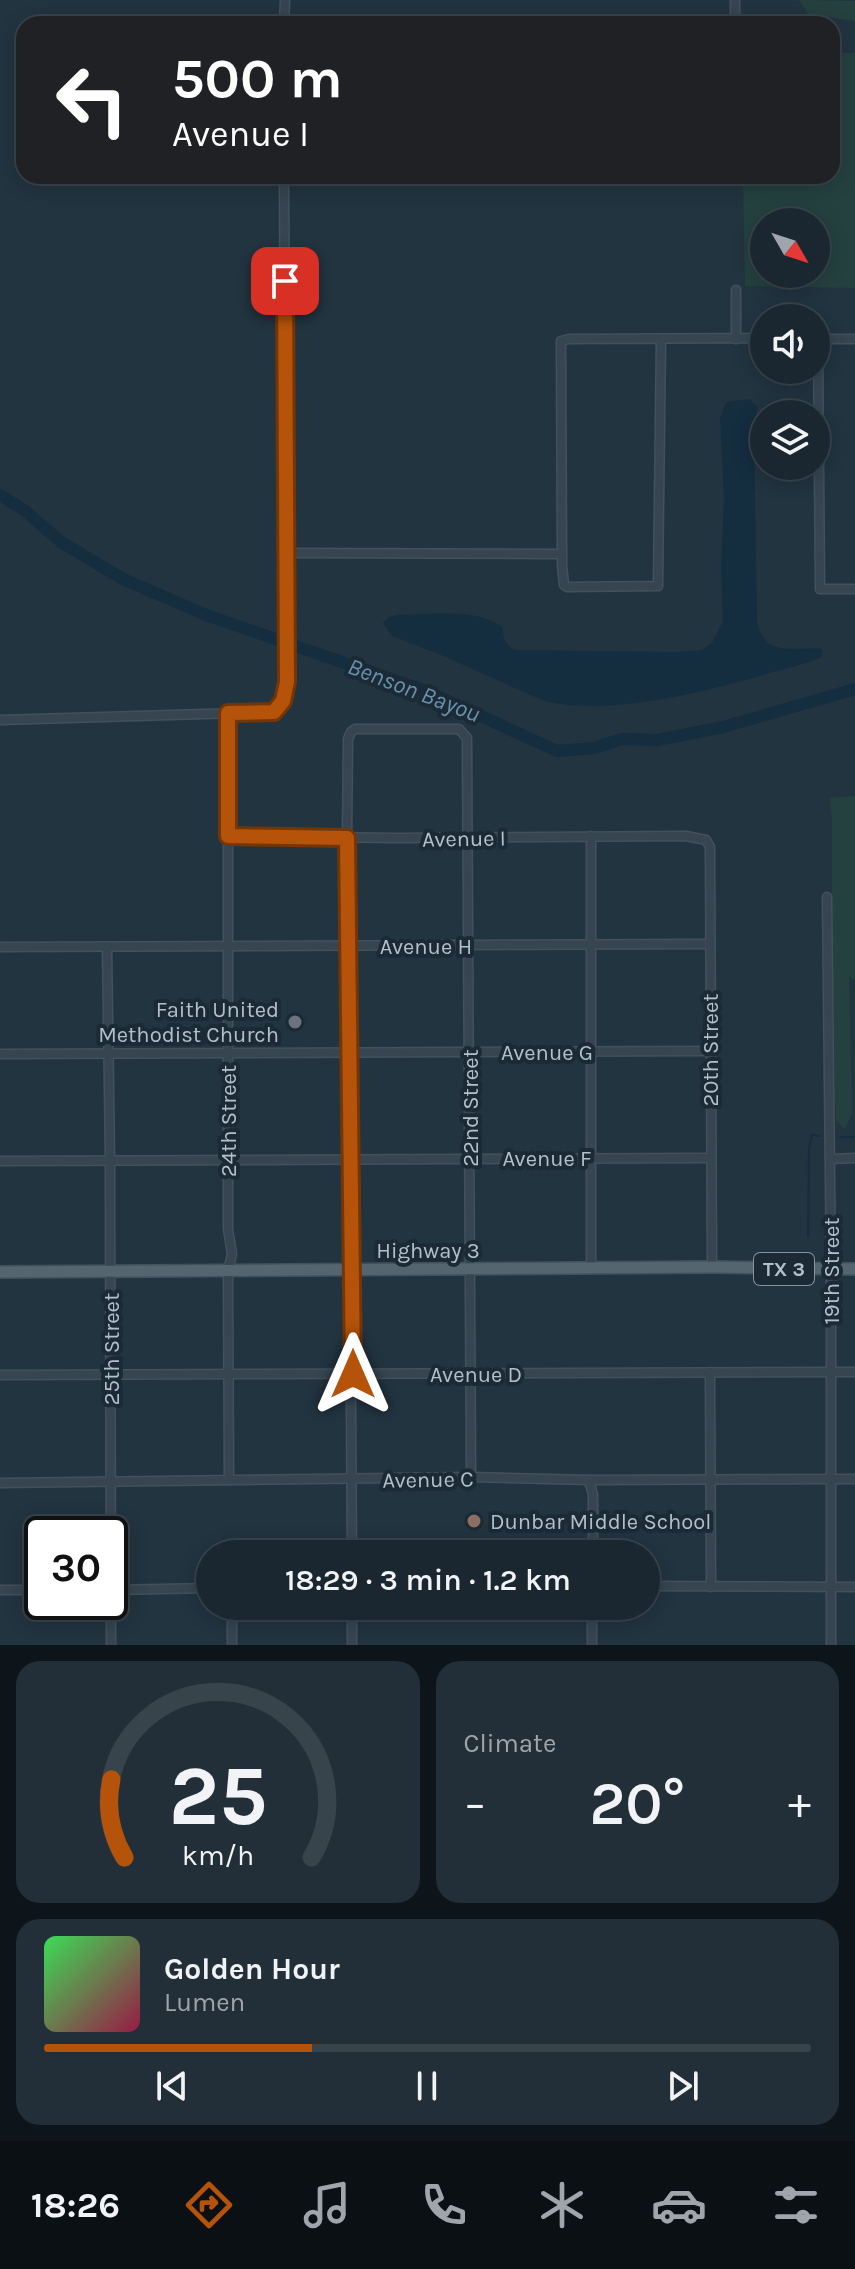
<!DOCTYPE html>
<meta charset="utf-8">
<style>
:root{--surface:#1a2730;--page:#232f38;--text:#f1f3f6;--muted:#9fa5ab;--line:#38444c;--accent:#b45309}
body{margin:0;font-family:Karla,sans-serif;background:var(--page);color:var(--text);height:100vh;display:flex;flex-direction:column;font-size:30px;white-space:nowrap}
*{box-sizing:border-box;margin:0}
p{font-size:26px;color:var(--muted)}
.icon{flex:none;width:44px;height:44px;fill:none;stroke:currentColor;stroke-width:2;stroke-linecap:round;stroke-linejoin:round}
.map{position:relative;height:1645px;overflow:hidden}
.drawer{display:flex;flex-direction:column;gap:16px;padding:16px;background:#0e151a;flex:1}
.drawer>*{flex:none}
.banner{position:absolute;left:16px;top:16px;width:824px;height:168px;border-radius:24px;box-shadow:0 4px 20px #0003,0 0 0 2px var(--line);background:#202124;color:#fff;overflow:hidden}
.needle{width:52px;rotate:129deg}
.controls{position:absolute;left:750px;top:208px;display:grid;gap:16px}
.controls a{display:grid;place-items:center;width:80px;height:80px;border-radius:50%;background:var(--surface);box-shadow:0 4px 20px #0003,0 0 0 2px var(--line);font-size:40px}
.speed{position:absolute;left:24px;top:1516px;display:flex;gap:16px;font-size:40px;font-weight:700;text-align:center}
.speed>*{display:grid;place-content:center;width:104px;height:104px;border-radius:50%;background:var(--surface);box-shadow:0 4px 20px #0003,0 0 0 2px var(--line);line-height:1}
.speed .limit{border:4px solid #111;border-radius:12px;background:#fff;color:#111}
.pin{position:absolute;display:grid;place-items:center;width:68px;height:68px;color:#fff;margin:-34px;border-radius:16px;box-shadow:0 4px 12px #0006}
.me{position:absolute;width:88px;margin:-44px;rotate:0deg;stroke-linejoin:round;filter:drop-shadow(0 0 6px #0008)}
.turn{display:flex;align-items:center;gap:28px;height:168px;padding:0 24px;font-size:36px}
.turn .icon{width:104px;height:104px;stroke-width:2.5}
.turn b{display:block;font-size:56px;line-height:68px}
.big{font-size:60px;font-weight:600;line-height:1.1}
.drawer .tile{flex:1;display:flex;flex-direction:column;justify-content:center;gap:12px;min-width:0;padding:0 28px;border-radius:24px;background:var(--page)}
.drawer .dial{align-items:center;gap:0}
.dial svg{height:208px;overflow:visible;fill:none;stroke:var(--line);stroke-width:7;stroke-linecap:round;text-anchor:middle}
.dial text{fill:var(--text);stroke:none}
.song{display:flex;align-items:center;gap:24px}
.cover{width:96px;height:96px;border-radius:12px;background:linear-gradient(135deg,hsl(130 70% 55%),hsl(340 70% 35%))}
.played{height:8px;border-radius:4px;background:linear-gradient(90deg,var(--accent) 35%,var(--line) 35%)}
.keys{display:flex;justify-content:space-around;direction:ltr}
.heat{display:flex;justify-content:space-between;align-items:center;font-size:44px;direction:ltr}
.drawer .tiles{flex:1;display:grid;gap:16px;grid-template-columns:1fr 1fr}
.tile:last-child{grid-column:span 2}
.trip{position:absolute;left:196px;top:1540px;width:464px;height:80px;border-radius:40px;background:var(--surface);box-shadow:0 4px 20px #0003,0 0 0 2px var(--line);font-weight:600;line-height:80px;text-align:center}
.tab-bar{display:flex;height:128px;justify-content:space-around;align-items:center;background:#0a1013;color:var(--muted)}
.tab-bar .icon{width:56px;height:56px}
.tab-bar .current{color:var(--accent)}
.tab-bar b{font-size:36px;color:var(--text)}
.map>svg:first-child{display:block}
.green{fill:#24413f;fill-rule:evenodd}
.water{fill:#142d3f}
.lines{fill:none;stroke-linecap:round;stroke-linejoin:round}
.stream{stroke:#142d3f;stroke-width:2}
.river{stroke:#142d3f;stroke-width:12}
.minor-casing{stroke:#42515c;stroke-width:11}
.major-casing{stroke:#42515c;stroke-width:14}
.minor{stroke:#364550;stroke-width:8}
.major{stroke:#546570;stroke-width:11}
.route-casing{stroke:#753606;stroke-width:20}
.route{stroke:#b45309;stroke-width:14}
.worship-dot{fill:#6b7280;stroke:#1b2a35;stroke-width:3}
.education-dot{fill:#8d6e63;stroke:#1b2a35;stroke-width:3}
.labels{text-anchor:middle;stroke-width:8;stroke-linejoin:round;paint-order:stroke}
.shield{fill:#1b2a35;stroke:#85939e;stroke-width:2}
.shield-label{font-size:20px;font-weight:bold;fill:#b2c0cb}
.street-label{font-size:22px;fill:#b2c0cb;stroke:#1b2a35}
.poi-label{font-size:22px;fill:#b2c0cb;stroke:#1b2a35;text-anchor:end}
.water-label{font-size:24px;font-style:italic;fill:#6891ad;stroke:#1b2a35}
</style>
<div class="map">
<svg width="855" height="1645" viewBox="0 0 855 1645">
<rect width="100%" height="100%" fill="#223440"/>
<!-- green -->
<g class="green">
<path d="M799 0 855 1V21L808 14Z"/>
<path d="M832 53H855V288L745 286 743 176H832ZM764 222H816V274H764Z"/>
<path d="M855 796V980L849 977 852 1113 845 1129 836 1121 832 953V820L830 798Z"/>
</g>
<!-- water -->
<path class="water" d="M749 399 757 406 754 434 757 622C765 659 794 646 822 649V657C803 665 783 669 763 675 700 693 610 716 544 701L439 654 392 636 383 623 389 617 397 615C427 615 480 607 503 628 503 638 505 645 515 650L675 652 702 650 712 643 723 621 721 567 724 498 720 418 726 402Z"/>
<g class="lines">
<!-- stream -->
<g class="stream">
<path d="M840 1137H855"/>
<path d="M808 1237 809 1148 812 1135 820 1136"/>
</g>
<!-- river -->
<path class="river" d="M0 495 24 510 61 542 123 579 206 615 426 691 557 751 594 748 622 739 657 740 723 727 855 689"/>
<!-- minor casing -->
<g class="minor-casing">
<g id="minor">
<path d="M735 0V24"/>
<path d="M284 24 285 0"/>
<path d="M736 290V339"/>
<path d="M661 339 658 586 567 587 564 585 562 565 561 341 569 339 762 338 764 339"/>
<path d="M816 339H855"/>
<path d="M818 339 820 589H855"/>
<path d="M286 553 562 554"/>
<path d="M228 713V1229L232 1254 228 1271 229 1480"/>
<path d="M0 720 274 712 283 701 287 682 284 176"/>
<path d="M228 836 397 838 686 836 706 840 710 847 712 1267"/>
<path d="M827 897 831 1270V1645"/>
<path d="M0 947 709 944"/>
<path d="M107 947 110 1160 111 1645"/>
<path d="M0 1054 710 1051"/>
<path d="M830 1159 855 1158"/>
<path d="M0 1161 710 1158"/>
<path d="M591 1269V836"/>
<path d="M710 1372 711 1587"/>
<path d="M0 1375 855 1372"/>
<path d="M589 1480 593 1495V1554"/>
<path d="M0 1483 471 1477 589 1480 855 1479"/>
<path d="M352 1554 347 838 348 739 351 732 355 729H459L467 738 471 1477"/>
<path d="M646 1586 855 1587"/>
<path d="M0 1590H42"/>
<path d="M110 1590 210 1588"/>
<path d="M232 1606V1645"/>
<path d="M352 1606V1645"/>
<path d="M592 1645V1606"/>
</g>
</g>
<!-- major casing -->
<g class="major-casing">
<path id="major" d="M0 1272 712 1267 855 1269"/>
</g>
<!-- minor -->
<use href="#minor" class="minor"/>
<!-- major -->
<use href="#major" class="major"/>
</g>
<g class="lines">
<!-- route casing -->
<g class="route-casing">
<path id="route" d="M285 281 287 682 283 701 274 712 228 713V836L347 838 353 1374"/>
</g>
<!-- route -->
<use href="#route" class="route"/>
</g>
<!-- markers -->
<circle class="worship-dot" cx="295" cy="1022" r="8"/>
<circle class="education-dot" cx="474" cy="1521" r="8"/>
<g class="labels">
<!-- shield labels -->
<rect class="shield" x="754" y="1253" width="60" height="32" rx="6"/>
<g class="shield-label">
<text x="784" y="1276">TX 3</text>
</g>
<!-- street labels -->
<g class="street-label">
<text transform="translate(464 838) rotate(-1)" y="8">Avenue I</text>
<text x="426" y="954">Avenue H</text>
<text transform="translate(710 1050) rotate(-90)" y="8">20th Street</text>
<text x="547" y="1060">Avenue G</text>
<text transform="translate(470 1108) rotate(-90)" y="8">22nd Street</text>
<text transform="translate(228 1121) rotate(-90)" y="8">24th Street</text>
<text x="547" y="1166">Avenue F</text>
<text x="428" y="1258">Highway 3</text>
<text transform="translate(831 1271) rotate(-90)" y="8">19th Street</text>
<text transform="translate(111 1349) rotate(-90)" y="8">25th Street</text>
<text x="476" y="1382">Avenue D</text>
<text transform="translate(428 1479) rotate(-1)" y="8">Avenue C</text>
</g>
<!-- poi labels -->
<g class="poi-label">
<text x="279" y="1017">Faith United<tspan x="279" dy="25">Methodist Church</tspan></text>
<text x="490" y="1529" text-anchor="start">Dunbar Middle School</text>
</g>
<!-- water labels -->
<g class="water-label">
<text transform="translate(414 690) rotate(21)" y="8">Benson Bayou</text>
</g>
</g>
</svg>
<div class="controls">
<a><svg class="needle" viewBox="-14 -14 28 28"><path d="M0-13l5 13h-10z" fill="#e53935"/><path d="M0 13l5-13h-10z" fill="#9fa5ab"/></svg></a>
<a><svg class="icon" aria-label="sound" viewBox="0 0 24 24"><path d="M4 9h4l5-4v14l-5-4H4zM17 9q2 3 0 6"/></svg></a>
<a><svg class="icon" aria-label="layers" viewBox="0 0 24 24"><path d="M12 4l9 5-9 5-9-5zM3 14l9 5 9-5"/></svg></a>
</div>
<div class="speed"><div class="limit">30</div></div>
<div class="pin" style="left:285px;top:281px;background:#d93025"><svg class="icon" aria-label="arrive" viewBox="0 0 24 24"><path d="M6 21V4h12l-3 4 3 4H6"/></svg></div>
<svg class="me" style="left:353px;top:1374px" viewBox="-20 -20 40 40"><path d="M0-17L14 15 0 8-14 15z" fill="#b45309" stroke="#fff" stroke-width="4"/></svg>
<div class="trip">18:29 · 3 min · 1.2 km</div>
<div class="banner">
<div class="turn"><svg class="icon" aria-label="left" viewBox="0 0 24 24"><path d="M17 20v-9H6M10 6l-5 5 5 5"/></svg><div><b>500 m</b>Avenue I</div></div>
</div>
</div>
<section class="drawer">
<div class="tiles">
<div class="tile dial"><svg viewBox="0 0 100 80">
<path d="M14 69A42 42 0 1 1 86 69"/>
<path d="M14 69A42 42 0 0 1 9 39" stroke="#b45309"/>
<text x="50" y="56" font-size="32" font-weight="700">25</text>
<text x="50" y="72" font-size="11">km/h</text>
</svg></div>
<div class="tile"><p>Climate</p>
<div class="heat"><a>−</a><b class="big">20°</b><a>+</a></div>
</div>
<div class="tile">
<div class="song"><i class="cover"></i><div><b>Golden Hour</b><p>Lumen</p></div></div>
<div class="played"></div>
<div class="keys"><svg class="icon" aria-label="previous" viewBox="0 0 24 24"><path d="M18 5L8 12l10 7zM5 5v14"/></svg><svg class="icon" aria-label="pause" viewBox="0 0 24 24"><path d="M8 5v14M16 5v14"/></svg><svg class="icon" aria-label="next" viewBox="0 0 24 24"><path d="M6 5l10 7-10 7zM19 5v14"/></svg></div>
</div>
</div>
</section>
<nav class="tab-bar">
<b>18:26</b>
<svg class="icon current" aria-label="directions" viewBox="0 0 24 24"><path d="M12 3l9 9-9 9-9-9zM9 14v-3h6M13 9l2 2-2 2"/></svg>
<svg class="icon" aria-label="music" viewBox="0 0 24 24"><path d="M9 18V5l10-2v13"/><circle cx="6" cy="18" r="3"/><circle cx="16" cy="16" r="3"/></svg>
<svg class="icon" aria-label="phone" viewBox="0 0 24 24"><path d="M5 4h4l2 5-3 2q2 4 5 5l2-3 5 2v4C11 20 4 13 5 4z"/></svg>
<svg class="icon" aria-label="climate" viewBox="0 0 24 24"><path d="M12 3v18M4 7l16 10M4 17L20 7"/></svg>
<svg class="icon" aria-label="car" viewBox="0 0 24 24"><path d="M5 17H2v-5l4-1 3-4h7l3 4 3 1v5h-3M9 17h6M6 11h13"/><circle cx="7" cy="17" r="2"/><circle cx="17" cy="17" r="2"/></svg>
<svg class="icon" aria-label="filters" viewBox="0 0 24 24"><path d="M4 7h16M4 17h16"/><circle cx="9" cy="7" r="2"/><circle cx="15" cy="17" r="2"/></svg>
</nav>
